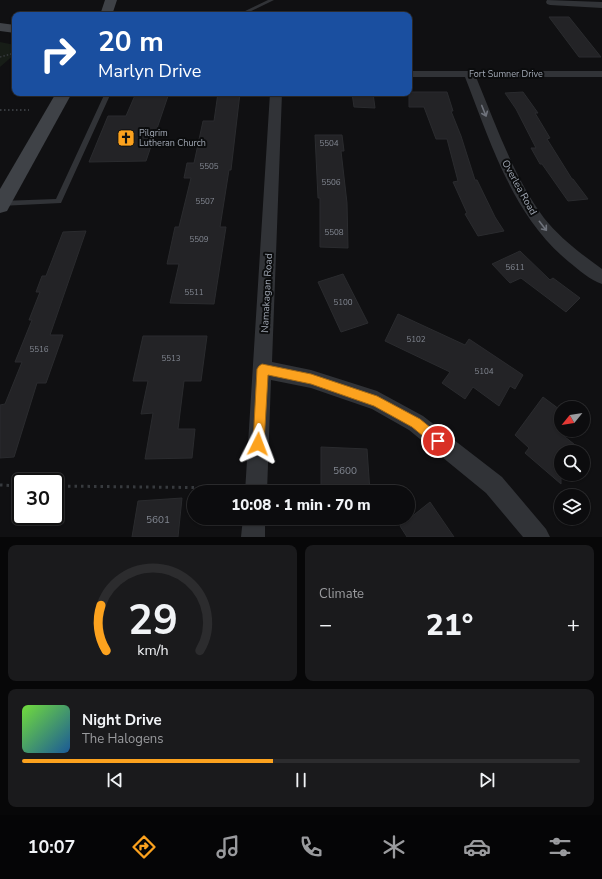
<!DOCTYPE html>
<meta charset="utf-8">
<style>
:root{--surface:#0c0c0e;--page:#1a1a1c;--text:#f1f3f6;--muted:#9a9b9e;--line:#2c2c2e;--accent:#fca21e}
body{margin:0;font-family:"Nunito Sans",sans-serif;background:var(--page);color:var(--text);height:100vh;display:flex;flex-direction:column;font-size:15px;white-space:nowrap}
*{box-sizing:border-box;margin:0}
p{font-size:13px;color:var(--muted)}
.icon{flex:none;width:22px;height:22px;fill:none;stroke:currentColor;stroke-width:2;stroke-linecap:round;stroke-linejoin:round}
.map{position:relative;height:537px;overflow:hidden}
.sheet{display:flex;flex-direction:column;gap:8px;padding:8px;background:#070708;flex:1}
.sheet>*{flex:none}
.top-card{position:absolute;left:12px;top:12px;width:400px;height:84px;border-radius:8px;box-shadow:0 1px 3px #0004,0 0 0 1px var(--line);background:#1a4fa0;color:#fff;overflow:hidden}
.needle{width:26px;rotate:240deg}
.fabs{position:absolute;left:554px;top:401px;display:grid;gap:8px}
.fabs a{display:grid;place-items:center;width:36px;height:36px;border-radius:50%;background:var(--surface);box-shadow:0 1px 3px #0004,0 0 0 1px var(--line);font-size:20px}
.speed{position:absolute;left:12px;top:473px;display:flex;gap:8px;font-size:20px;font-weight:700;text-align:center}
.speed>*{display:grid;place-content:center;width:52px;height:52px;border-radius:50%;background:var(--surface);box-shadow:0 1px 3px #0004,0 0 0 1px var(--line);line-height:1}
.speed .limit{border:2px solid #111;border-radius:6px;background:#fff;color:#111}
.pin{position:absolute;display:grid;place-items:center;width:34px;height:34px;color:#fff;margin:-17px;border:2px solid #fff;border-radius:50%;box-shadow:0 1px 4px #0007}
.me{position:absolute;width:44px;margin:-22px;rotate:3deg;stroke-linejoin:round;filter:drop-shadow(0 0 3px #0008)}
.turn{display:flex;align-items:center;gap:14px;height:84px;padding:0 20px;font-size:18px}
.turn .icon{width:52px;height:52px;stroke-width:2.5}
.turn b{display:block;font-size:28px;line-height:34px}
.big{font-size:30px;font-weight:800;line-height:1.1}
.sheet .card{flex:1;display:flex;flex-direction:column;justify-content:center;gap:6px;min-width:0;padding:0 14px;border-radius:8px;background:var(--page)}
.sheet .dial{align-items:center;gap:0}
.dial svg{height:104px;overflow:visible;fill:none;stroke:var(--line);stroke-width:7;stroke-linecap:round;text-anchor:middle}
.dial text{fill:var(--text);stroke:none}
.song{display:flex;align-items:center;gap:12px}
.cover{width:48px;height:48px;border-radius:6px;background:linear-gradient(135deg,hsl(100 70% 55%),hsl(210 70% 35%))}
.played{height:4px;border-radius:2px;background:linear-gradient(90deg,var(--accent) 45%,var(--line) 45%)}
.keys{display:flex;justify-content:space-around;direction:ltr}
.heat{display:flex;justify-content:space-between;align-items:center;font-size:22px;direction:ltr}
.sheet .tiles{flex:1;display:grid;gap:8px;grid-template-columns:1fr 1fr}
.card:last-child{grid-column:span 2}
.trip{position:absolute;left:187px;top:485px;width:228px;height:40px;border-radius:20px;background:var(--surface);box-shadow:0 1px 3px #0004,0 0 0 1px var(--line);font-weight:800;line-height:40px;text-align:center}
.menu{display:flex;height:64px;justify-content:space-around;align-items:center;background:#050506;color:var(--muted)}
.menu .icon{width:28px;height:28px}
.menu .selected{color:var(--accent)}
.menu b{font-size:18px;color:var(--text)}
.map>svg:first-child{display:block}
.green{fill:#171d17}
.building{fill:#232326;stroke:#2a2b2e}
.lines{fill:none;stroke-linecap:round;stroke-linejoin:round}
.path-far2{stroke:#373a3e;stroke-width:1.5;stroke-dasharray:1.5 2;stroke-linecap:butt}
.path-far1{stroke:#373a3e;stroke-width:2;stroke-dasharray:1.5 2.5;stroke-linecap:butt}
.path{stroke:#373a3e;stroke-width:3;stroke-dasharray:2.5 4;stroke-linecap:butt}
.lane{fill:#313337;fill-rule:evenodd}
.street{fill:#313337;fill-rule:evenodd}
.secondary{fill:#3f4247;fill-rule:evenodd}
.oneway{stroke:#6f737c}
.route{fill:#fca21e;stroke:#a46914}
.labels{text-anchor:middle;stroke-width:4;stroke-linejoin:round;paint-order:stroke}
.number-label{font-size:8px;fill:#818690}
.far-street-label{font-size:9px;fill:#a1a8b4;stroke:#0b0c0d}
.far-poi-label{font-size:9px;fill:#a1a8b4;stroke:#0b0c0d;text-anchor:start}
.street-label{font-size:10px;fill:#a1a8b4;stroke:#0b0c0d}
.near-number-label{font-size:10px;fill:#818690}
</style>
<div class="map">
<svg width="602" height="537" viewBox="0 0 602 537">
<rect width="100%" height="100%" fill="#101012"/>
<!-- green -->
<path class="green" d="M0 42 15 45V54L0 67Z"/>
<!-- building -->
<g class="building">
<path d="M549 17H569L601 57H579Z"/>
<path d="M409 92H447L453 111H451L461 136 475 180H477L495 217 504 231 478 236 465 214 467 213 453 182 458 181 447 139H436L424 107H409Z"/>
<path d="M523 92 538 113H535L550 138 547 139 572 179H573L588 199 568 201 542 164H540L531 148H536L516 109 505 93Z"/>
<path d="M136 93H169L146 161 89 162 108 116H126Z"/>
<path d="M218 93H240L231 170H229L220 227H226L214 304 170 303 179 264H167L175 227H179L191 178H184L187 163H194L203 121H214Z"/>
<path d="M352 93H373L375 108 354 107Z"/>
<path d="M315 135H342L344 151H341L347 203 348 248 320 247V198H318Z"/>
<path d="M86 231 50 335H63L46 383H37L14 457 0 458V405L5 404 22 362H15L32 320H29L40 292H36L42 276H46L63 232Z"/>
<path d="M520 251 550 280 553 278 580 298 566 312 521 278 510 283 492 264Z"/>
<path d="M343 274 368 323 341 332 318 282Z"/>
<path d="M398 314 465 345 469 339 523 375 515 389 510 386 499 406 473 387 465 399 442 383 450 372 385 341Z"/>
<path d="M143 336H207L201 381H184L178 429H195L192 458 145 459 153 413 141 414 148 381H133Z"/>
<path d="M543 397 559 409 555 415 561 420 560 433 584 452H561V484L525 453 529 448 515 435Z"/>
<path d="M321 447 367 449 370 492H321Z"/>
<path d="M182 498 178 537H132L138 501Z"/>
<path d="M430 502 454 537H407L400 526Z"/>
<path d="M321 518H371L372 525 321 523Z"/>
</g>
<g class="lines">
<!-- path-far2 -->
<path class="path-far2" d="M0 57 15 53"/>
<!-- path-far1 -->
<path class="path-far1" d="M0 110H29"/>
<!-- path -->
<g class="path">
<path d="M0 485 21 486"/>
<path d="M55 486 236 488"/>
</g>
<!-- lane -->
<g class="lane">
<path d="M268 0H274L243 15H237Z"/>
<path d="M105 93H111L61 203 0 206 1 201 56 199Z"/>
</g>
<!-- street -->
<g class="street">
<path d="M547 0 602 2V8L550 5 547 4 546 2Z"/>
<path d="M409 71H602V77H476C496 125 513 176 544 218 560 238 581 254 602 269V284C590 280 579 270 569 262 512 215 491 143 465 77H409Z"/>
<path d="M270 93H282L272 362 311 370 377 391 423 416 502 477 546 529 550 537H523L486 493 409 430 372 409 311 388 271 380 267 492H245Z"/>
<path d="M243 518H265V537H241Z"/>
</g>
<!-- secondary -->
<g class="secondary">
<path d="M105 0H117L112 15H100Z"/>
<path d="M0 23 15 25V33L0 31Z"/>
<path d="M56 93H72L7 211 0 213V189Z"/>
</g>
</g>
<!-- one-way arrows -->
<defs><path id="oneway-shaft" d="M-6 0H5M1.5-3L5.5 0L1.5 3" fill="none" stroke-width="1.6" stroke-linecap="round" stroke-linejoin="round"/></defs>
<g class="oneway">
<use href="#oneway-shaft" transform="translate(484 111) rotate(68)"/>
<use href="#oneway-shaft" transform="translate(543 226) rotate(52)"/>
</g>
<!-- route -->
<path class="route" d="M262 364 311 374 377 396 420 419 442 437 444 441 442 445 438 447 434 445 412 427 374 406 311 384 268 375 264 444 263 448 258 450 254 448 253 444 257 369 259 366Z"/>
<!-- icons -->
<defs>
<g id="church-square" transform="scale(0.9)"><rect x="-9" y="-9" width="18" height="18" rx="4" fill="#fca21e" stroke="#0b0c0d"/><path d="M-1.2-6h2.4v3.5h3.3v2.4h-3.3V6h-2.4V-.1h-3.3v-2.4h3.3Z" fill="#111"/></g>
</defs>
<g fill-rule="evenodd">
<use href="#church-square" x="126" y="138"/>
</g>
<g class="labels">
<!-- number labels -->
<g class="number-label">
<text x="329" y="146">5504</text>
<text x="209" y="169">5505</text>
<text x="331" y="185">5506</text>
<text x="205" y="204">5507</text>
<text x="334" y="235">5508</text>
<text x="199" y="242">5509</text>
<text x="515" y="270">5611</text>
<text x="194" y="295">5511</text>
<text x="343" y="305">5100</text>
<text x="416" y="342">5102</text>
<text x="39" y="352">5516</text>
<text x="171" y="361">5513</text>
<text x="484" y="374">5104</text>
</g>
<!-- far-street labels -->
<g class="far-street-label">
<text x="506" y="77">Fort Sumner Drive</text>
</g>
<!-- far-poi labels -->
<g class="far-poi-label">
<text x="139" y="136">Pilgrim<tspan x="139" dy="10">Lutheran Church</tspan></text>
</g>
<!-- street labels -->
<g class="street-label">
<text transform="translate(520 187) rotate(61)" y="4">Overlea Road</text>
<text transform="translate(266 293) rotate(-87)" y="4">Namakagan Road</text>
</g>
<!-- near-number labels -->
<g class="near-number-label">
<text x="345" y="474">5600</text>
<text x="158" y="523">5601</text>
</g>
</g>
</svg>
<div class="fabs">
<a><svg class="needle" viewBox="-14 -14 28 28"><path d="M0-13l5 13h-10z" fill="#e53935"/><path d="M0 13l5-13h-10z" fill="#9a9b9e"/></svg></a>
<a><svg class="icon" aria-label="search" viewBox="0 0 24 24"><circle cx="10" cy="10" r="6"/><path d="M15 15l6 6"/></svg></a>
<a><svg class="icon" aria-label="layers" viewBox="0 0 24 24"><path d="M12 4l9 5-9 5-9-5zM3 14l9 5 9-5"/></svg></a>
</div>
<div class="speed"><div class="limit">30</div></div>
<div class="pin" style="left:438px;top:441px;background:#d93025"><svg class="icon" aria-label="arrive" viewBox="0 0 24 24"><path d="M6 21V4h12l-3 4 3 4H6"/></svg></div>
<svg class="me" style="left:258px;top:444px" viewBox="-20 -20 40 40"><path d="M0-17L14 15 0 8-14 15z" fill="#fca21e" stroke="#fff" stroke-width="4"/></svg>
<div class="trip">10:08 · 1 min · 70 m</div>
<div class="top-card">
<div class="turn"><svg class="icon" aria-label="right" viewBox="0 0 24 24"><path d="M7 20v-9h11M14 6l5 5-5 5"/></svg><div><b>20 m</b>Marlyn Drive</div></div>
</div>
</div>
<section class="sheet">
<div class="tiles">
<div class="card dial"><svg viewBox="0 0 100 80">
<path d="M14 69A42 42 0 1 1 86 69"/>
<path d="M14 69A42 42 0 0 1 10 34" stroke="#fca21e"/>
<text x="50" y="56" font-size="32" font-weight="700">29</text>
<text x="50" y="72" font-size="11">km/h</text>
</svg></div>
<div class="card"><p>Climate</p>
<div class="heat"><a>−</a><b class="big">21°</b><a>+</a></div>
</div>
<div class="card">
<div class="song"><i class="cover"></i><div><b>Night Drive</b><p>The Halogens</p></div></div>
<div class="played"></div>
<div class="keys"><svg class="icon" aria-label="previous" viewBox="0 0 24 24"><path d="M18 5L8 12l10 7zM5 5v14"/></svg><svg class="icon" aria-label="pause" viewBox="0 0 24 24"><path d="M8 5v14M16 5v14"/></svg><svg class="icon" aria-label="next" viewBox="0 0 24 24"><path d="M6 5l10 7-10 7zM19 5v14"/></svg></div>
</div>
</div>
</section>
<nav class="menu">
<b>10:07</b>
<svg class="icon selected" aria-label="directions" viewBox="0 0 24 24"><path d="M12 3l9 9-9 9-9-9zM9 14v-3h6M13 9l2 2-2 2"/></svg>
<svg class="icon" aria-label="music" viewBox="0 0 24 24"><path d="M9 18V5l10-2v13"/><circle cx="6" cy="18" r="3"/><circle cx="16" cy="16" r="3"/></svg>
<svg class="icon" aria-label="phone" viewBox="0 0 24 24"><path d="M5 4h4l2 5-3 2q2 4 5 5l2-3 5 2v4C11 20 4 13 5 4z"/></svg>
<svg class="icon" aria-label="climate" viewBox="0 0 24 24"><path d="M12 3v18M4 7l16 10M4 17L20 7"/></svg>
<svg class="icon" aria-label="car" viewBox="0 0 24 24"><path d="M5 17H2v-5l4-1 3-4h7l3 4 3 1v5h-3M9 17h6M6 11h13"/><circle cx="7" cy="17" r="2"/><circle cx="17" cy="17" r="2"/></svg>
<svg class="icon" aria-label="filters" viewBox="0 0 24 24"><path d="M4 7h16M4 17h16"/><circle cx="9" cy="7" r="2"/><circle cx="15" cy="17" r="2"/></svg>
</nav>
